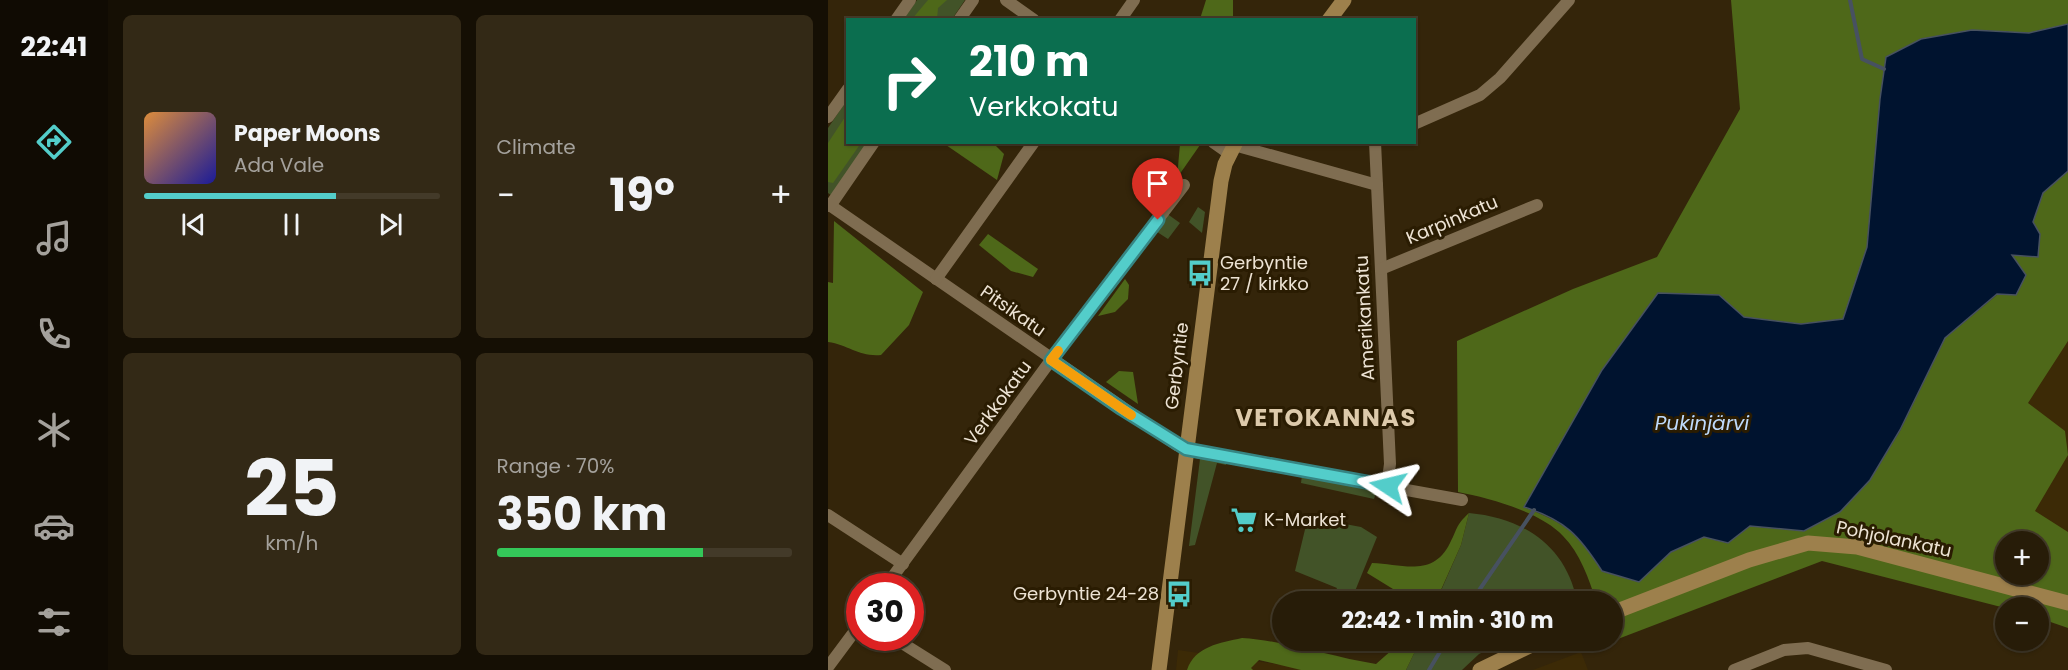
<!DOCTYPE html>
<meta charset="utf-8">
<style>
:root{--surface:#271c08;--page:#332916;--text:#f1f3f6;--muted:#a4a19c;--line:#433a29;--accent:#53cdca}
body{margin:0;font-family:Poppins,sans-serif;background:var(--page);color:var(--text);height:100vh;display:flex;flex-direction:column;font-size:22px;white-space:nowrap}
*{box-sizing:border-box;margin:0}
p{font-size:20px;color:var(--muted)}
.icon{flex:none;width:33px;height:33px;fill:none;stroke:currentColor;stroke-width:2;stroke-linecap:round;stroke-linejoin:round}
.map{position:relative;flex:1;overflow:hidden}
.drawer{display:flex;flex-direction:column;gap:15px;padding:15px;background:#150f04;width:720px}
.drawer>*{flex:none}
.hud{position:absolute;left:18px;top:18px;width:570px;height:126px;border-radius:0px;box-shadow:0 2px 4px #0004,0 0 0 2px var(--line);background:#0b6e4f;color:#fff;overflow:hidden}
.fabs{position:absolute;left:1167px;top:531px;display:grid;gap:12px}
.fabs a{display:grid;place-items:center;width:54px;height:54px;border-radius:50%;background:var(--surface);box-shadow:0 2px 4px #0004,0 0 0 2px var(--line);font-size:30px}
.speed{position:absolute;left:18px;top:573px;display:flex;gap:12px;font-size:30px;font-weight:700;text-align:center}
.speed>*{display:grid;place-content:center;width:78px;height:78px;border-radius:50%;background:var(--surface);box-shadow:0 2px 4px #0004,0 0 0 2px var(--line);line-height:1}
.speed .limit{border:9px solid #d22;background:#fff;color:#111}
.pin{position:absolute;display:grid;place-items:center;width:51px;height:51px;color:#fff;margin:-62px -26px;border-radius:50% 50% 50% 0;rotate:-45deg;box-shadow:0 0 6px #0007}
.pin .icon{rotate:45deg}
.me{position:absolute;width:66px;margin:-33px;rotate:280deg;stroke-linejoin:round;filter:drop-shadow(0 0 4px #0008)}
.turn{display:flex;align-items:center;gap:21px;height:126px;padding:0 24px;font-size:27px}
.turn .icon{width:78px;height:78px;stroke-width:2.5}
.turn b{display:block;font-size:42px;line-height:51px}
.big{font-size:45px;font-weight:700;line-height:1.1}
.drawer .tile{flex:1;display:flex;flex-direction:column;justify-content:center;gap:9px;min-width:0;padding:0 21px;border-radius:9px;background:var(--page)}
.drawer .dial{align-items:center;gap:0}
.dial b{font-size:78px;line-height:1}
.song{display:flex;align-items:center;gap:18px}
.cover{width:72px;height:72px;border-radius:9px;background:linear-gradient(135deg,hsl(30 70% 55%),hsl(240 70% 35%))}
.played{height:6px;border-radius:3px;background:linear-gradient(90deg,var(--accent) 65%,var(--line) 65%)}
.keys{display:flex;justify-content:space-around;direction:ltr}
.heat{display:flex;justify-content:space-between;align-items:center;font-size:33px;direction:ltr}
.charge{height:9px;border-radius:4px;background:linear-gradient(90deg,#34c759 70%,var(--line) 0)}
.drawer .tiles{flex:1;display:grid;gap:15px;grid-template-columns:repeat(2,1fr)}
.trip{position:absolute;left:444px;top:591px;width:351px;height:60px;border-radius:30px;background:var(--surface);box-shadow:0 2px 4px #0004,0 0 0 2px var(--line);font-weight:700;line-height:60px;text-align:center}
main{display:flex;flex:1;min-height:0}
.tabs{display:flex;flex-direction:column;width:108px;justify-content:space-around;align-items:center;background:#100b03;color:var(--muted)}
.tabs .icon{width:42px;height:42px}
.tabs .active{color:var(--accent)}
.tabs b{font-size:27px;color:var(--text)}
.map>svg:first-child{display:block}
.built{fill:#3c2a06}
.green{fill:#425328}
.forest{fill:#4e6819;fill-rule:evenodd}
.water{fill:#00132f;stroke:#475160;stroke-width:1.5}
.lines{fill:none;stroke-linecap:round;stroke-linejoin:round}
.stream{stroke:#475160;stroke-width:4}
.minor{stroke:#7f6d51;stroke-width:12}
.secondary{stroke:#9d804c;stroke-width:15}
.route-casing{stroke:#368583;stroke-width:15}
.route{stroke:#53cdca;stroke-width:10}
.slow{stroke:#f59e0b;stroke-width:10}
.labels{text-anchor:middle;stroke-width:6;stroke-linejoin:round;paint-order:stroke}
.street-label{font-size:18px;fill:#ede3d4;stroke:#2a1c02}
.poi-label{font-size:18px;fill:#ede3d4;stroke:#2a1c02;text-anchor:start}
.water-label{font-size:20px;font-style:italic;fill:#bedafc;stroke:#2a1c02}
.district-label{font-size:24px;font-weight:bold;letter-spacing:1.5px;fill:#ddcaab;stroke:#2a1c02}
</style>
<main>
<nav class="tabs">
<b>22:41</b>
<svg class="icon active" aria-label="directions" viewBox="0 0 24 24"><path d="M12 3l9 9-9 9-9-9zM9 14v-3h6M13 9l2 2-2 2"/></svg>
<svg class="icon" aria-label="music" viewBox="0 0 24 24"><path d="M9 18V5l10-2v13"/><circle cx="6" cy="18" r="3"/><circle cx="16" cy="16" r="3"/></svg>
<svg class="icon" aria-label="phone" viewBox="0 0 24 24"><path d="M5 4h4l2 5-3 2q2 4 5 5l2-3 5 2v4C11 20 4 13 5 4z"/></svg>
<svg class="icon" aria-label="climate" viewBox="0 0 24 24"><path d="M12 3v18M4 7l16 10M4 17L20 7"/></svg>
<svg class="icon" aria-label="car" viewBox="0 0 24 24"><path d="M5 17H2v-5l4-1 3-4h7l3 4 3 1v5h-3M9 17h6M6 11h13"/><circle cx="7" cy="17" r="2"/><circle cx="17" cy="17" r="2"/></svg>
<svg class="icon" aria-label="filters" viewBox="0 0 24 24"><path d="M4 7h16M4 17h16"/><circle cx="9" cy="7" r="2"/><circle cx="15" cy="17" r="2"/></svg>
</nav>
<section class="drawer">
<div class="tiles">
<div class="tile">
<div class="song"><i class="cover"></i><div><b>Paper Moons</b><p>Ada Vale</p></div></div>
<div class="played"></div>
<div class="keys"><svg class="icon" aria-label="previous" viewBox="0 0 24 24"><path d="M18 5L8 12l10 7zM5 5v14"/></svg><svg class="icon" aria-label="pause" viewBox="0 0 24 24"><path d="M8 5v14M16 5v14"/></svg><svg class="icon" aria-label="next" viewBox="0 0 24 24"><path d="M6 5l10 7-10 7zM19 5v14"/></svg></div>
</div>
<div class="tile"><p>Climate</p>
<div class="heat"><a>−</a><b class="big">19°</b><a>+</a></div>
</div>
<div class="tile dial"><b>25</b><p>km/h</p></div>
<div class="tile"><p>Range · 70%</p><b class="big">350 km</b><div class="charge"></div></div>
</div>
</section>
<div class="map">
<svg width="1240" height="670" viewBox="0 0 1240 670">
<rect width="100%" height="100%" fill="#34250a"/>
<!-- built -->
<g class="built">
<path d="M1240 303V577L1210 542 1126 499Z"/>
<path d="M350 650 489 670H348Z"/>
<path d="M753 652 760 670H705Z"/>
</g>
<!-- green -->
<g class="green">
<path d="M89 0H137L124 19 75 20Z"/>
<path d="M19 100 20 142 39 143 3 195 0 193V128Z"/>
<path d="M370 207 377 212 374 233 361 222Z"/>
<path d="M338 213 352 223 340 239 326 230Z"/>
<path d="M372 459 399 460 398 465 389 463 367 545 361 546Z"/>
<path d="M474 475 549 490 546 499 473 483Z"/>
<path d="M641 513C696 518 738 546 749 601L608 602 633 545Z"/>
<path d="M480 517 533 527 549 537 523 601H503L509 588 467 571Z"/>
<path d="M592 641H681L651 654 634 670H578Z"/>
</g>
<!-- forest -->
<g class="forest">
<path d="M100 0H119L110 8 109 19H84Z"/>
<path d="M378 0H405V19H372Z"/>
<path d="M903 0H1240V24L1201 33 1144 30 1058 57 1052 99 1039 247 1015 319 973 324 916 317 890 295 830 293 774 370 696 507C740 525 748 531 774 571L811 581 843 552 876 537 900 543 922 526 976 531 1042 480 1072 431 1117 338 1170 294 1184 255 1205 222 1215 193 1240 171V341L1200 403 1237 431 1240 455 1207 511 1240 532V628L1211 618 1210 608H1177L994 561 782 642 784 640V602L768 601C761 579 752 553 735 536 713 512 661 498 630 492L629 341 745 289 829 257 912 109ZM1178 542H1210V574H1178Z"/>
<path d="M19 114 20 142 33 143 5 183 0 182V143Z"/>
<path d="M121 142 165 143 176 154 169 180 118 145Z"/>
<path d="M353 142 372 145 349 178 352 144Z"/>
<path d="M6 221 95 292 81 325 53 355C31 357 21 345 0 342V282L5 283Z"/>
<path d="M160 234 210 269 205 277 183 271 151 245Z"/>
<path d="M297 279 301 285 300 299 287 312 270 316Z"/>
<path d="M291 371 305 372 310 404 278 382Z"/>
<path d="M641 513 633 545 608 601H567L565 589 539 573 544 563C574 564 605 578 622 543 630 528 627 526 641 513Z"/>
<path d="M414 638C460 641 503 657 548 664L565 649 567 641H592L578 670H473L431 660 423 668 425 670H359C367 646 392 643 414 638Z"/>
</g>
<!-- water -->
<path class="water" d="M1240 24V171L1215 193 1205 222 1212 234 1210 257 1184 255 1198 275 1188 295 1169 294 1117 338 1072 430 1042 480 1012 512 976 531 922 526 900 543 876 537 843 552 811 582 774 571C751 535 737 520 696 507L774 370 830 293 891 295 916 317 973 324 1015 319 1039 247 1052 99 1058 57 1093 39 1144 30 1201 33Z"/>
<g class="lines">
<!-- stream -->
<g class="stream">
<path d="M1022 0 1034 59 1056 69"/>
<path d="M643 602 706 510"/>
<path d="M601 670 619 640"/>
</g>
<!-- minor -->
<g class="minor">
<path d="M178 0 206 20"/>
<path d="M68 20 82 0"/>
<path d="M131 20 145 0"/>
<path d="M292 20 306 0"/>
<path d="M0 117 20 89"/>
<path d="M586 124 652 95 672 78 741 0"/>
<path d="M385 142 402 154"/>
<path d="M547 142 562 464 559 486"/>
<path d="M406 145 549 185"/>
<path d="M0 204 349 445 369 452 634 500"/>
<path d="M2 206 46 142"/>
<path d="M553 269 709 205"/>
<path d="M108 279 206 142"/>
<path d="M0 515 75 564"/>
<path d="M58 586 223 360 356 185"/>
<path d="M66 638 117 670"/>
<path d="M0 667 32 624"/>
<path d="M906 670 956 650 980 648 1058 670"/>
</g>
<!-- secondary -->
<g class="secondary">
<path d="M501 20 516 0"/>
<path d="M784 613 921 560 980 543 1029 547 1240 603"/>
<path d="M331 670 393 181 397 164 408 142"/>
<path d="M652 670 714 640"/>
</g>
</g>
<g class="lines">
<!-- route casing -->
<g class="route-casing">
<path id="route" d="M330 220 223 360 294 409 358 449 560 486"/>
</g>
<!-- route -->
<use href="#route" class="route"/>
<!-- slow -->
<path class="slow" d="M230 351 223 360 303 415"/>
</g>
<!-- icons -->
<defs>
<g id="bus-bare" transform="scale(2.07)"><path d="M-5-6H5V4H4V6H2V4H-2V6H-4V4H-5ZM-3.5-4V0h7V-4ZM-3.5 1.2v1.5H-2V1.2ZM2 1.2v1.5H3.5V1.2Z" fill="#53cdca" stroke="#2a1c02" stroke-width="2.5" paint-order="stroke"/></g>
<g id="supermarket-bare" transform="scale(2.07)"><path d="M-6-5.5h2.5l.6 2H6L4.5 2H-2.5L-4.4-4H-6ZM-1.5 3.2a1.3 1.3 0 1 0 .1 0ZM3 3.2a1.3 1.3 0 1 0 .1 0Z" fill="#53cdca" stroke="#2a1c02" stroke-width="2.5" paint-order="stroke"/></g>
</defs>
<g fill-rule="evenodd">
<use href="#bus-bare" x="372" y="273"/>
<use href="#supermarket-bare" x="416" y="520"/>
<use href="#bus-bare" x="351" y="594"/>
</g>
<g class="labels">
<!-- street labels -->
<g class="street-label">
<text transform="translate(624 220) rotate(-23)" y="6">Karpinkatu</text>
<text transform="translate(185 311) rotate(35)" y="6">Pitsikatu</text>
<text transform="translate(537 318) rotate(-93)" y="6">Amerikankatu</text>
<text transform="translate(349 366) rotate(-83)" y="6">Gerbyntie</text>
<text transform="translate(170 403) rotate(-54)" y="6">Verkkokatu</text>
<text transform="translate(1066 539) rotate(12)" y="6">Pohjolankatu</text>
</g>
<!-- poi labels -->
<g class="poi-label">
<text x="392" y="269">Gerbyntie<tspan x="392" dy="21">27 / kirkko</tspan></text>
<text x="436" y="526">K-Market</text>
<text x="331" y="600" text-anchor="end">Gerbyntie 24-28</text>
</g>
<!-- water labels -->
<g class="water-label">
<text x="874" y="430">Pukinjärvi</text>
</g>
<!-- district labels -->
<g class="district-label">
<text x="498" y="426">VETOKANNAS</text>
</g>
</g>
</svg>
<div class="fabs">
<a>+</a>
<a>−</a>
</div>
<div class="speed"><div class="limit">30</div></div>
<div class="pin" style="left:330px;top:220px;background:#d93025"><svg class="icon" aria-label="arrive" viewBox="0 0 24 24"><path d="M6 21V4h12l-3 4 3 4H6"/></svg></div>
<svg class="me" style="left:560px;top:486px" viewBox="-20 -20 40 40"><path d="M0-17L14 15 0 8-14 15z" fill="#53cdca" stroke="#fff" stroke-width="4"/></svg>
<div class="trip">22:42 · 1 min · 310 m</div>
<div class="hud">
<div class="turn"><svg class="icon" aria-label="right" viewBox="0 0 24 24"><path d="M7 20v-9h11M14 6l5 5-5 5"/></svg><div><b>210 m</b>Verkkokatu</div></div>
</div>
</div>
</main>
